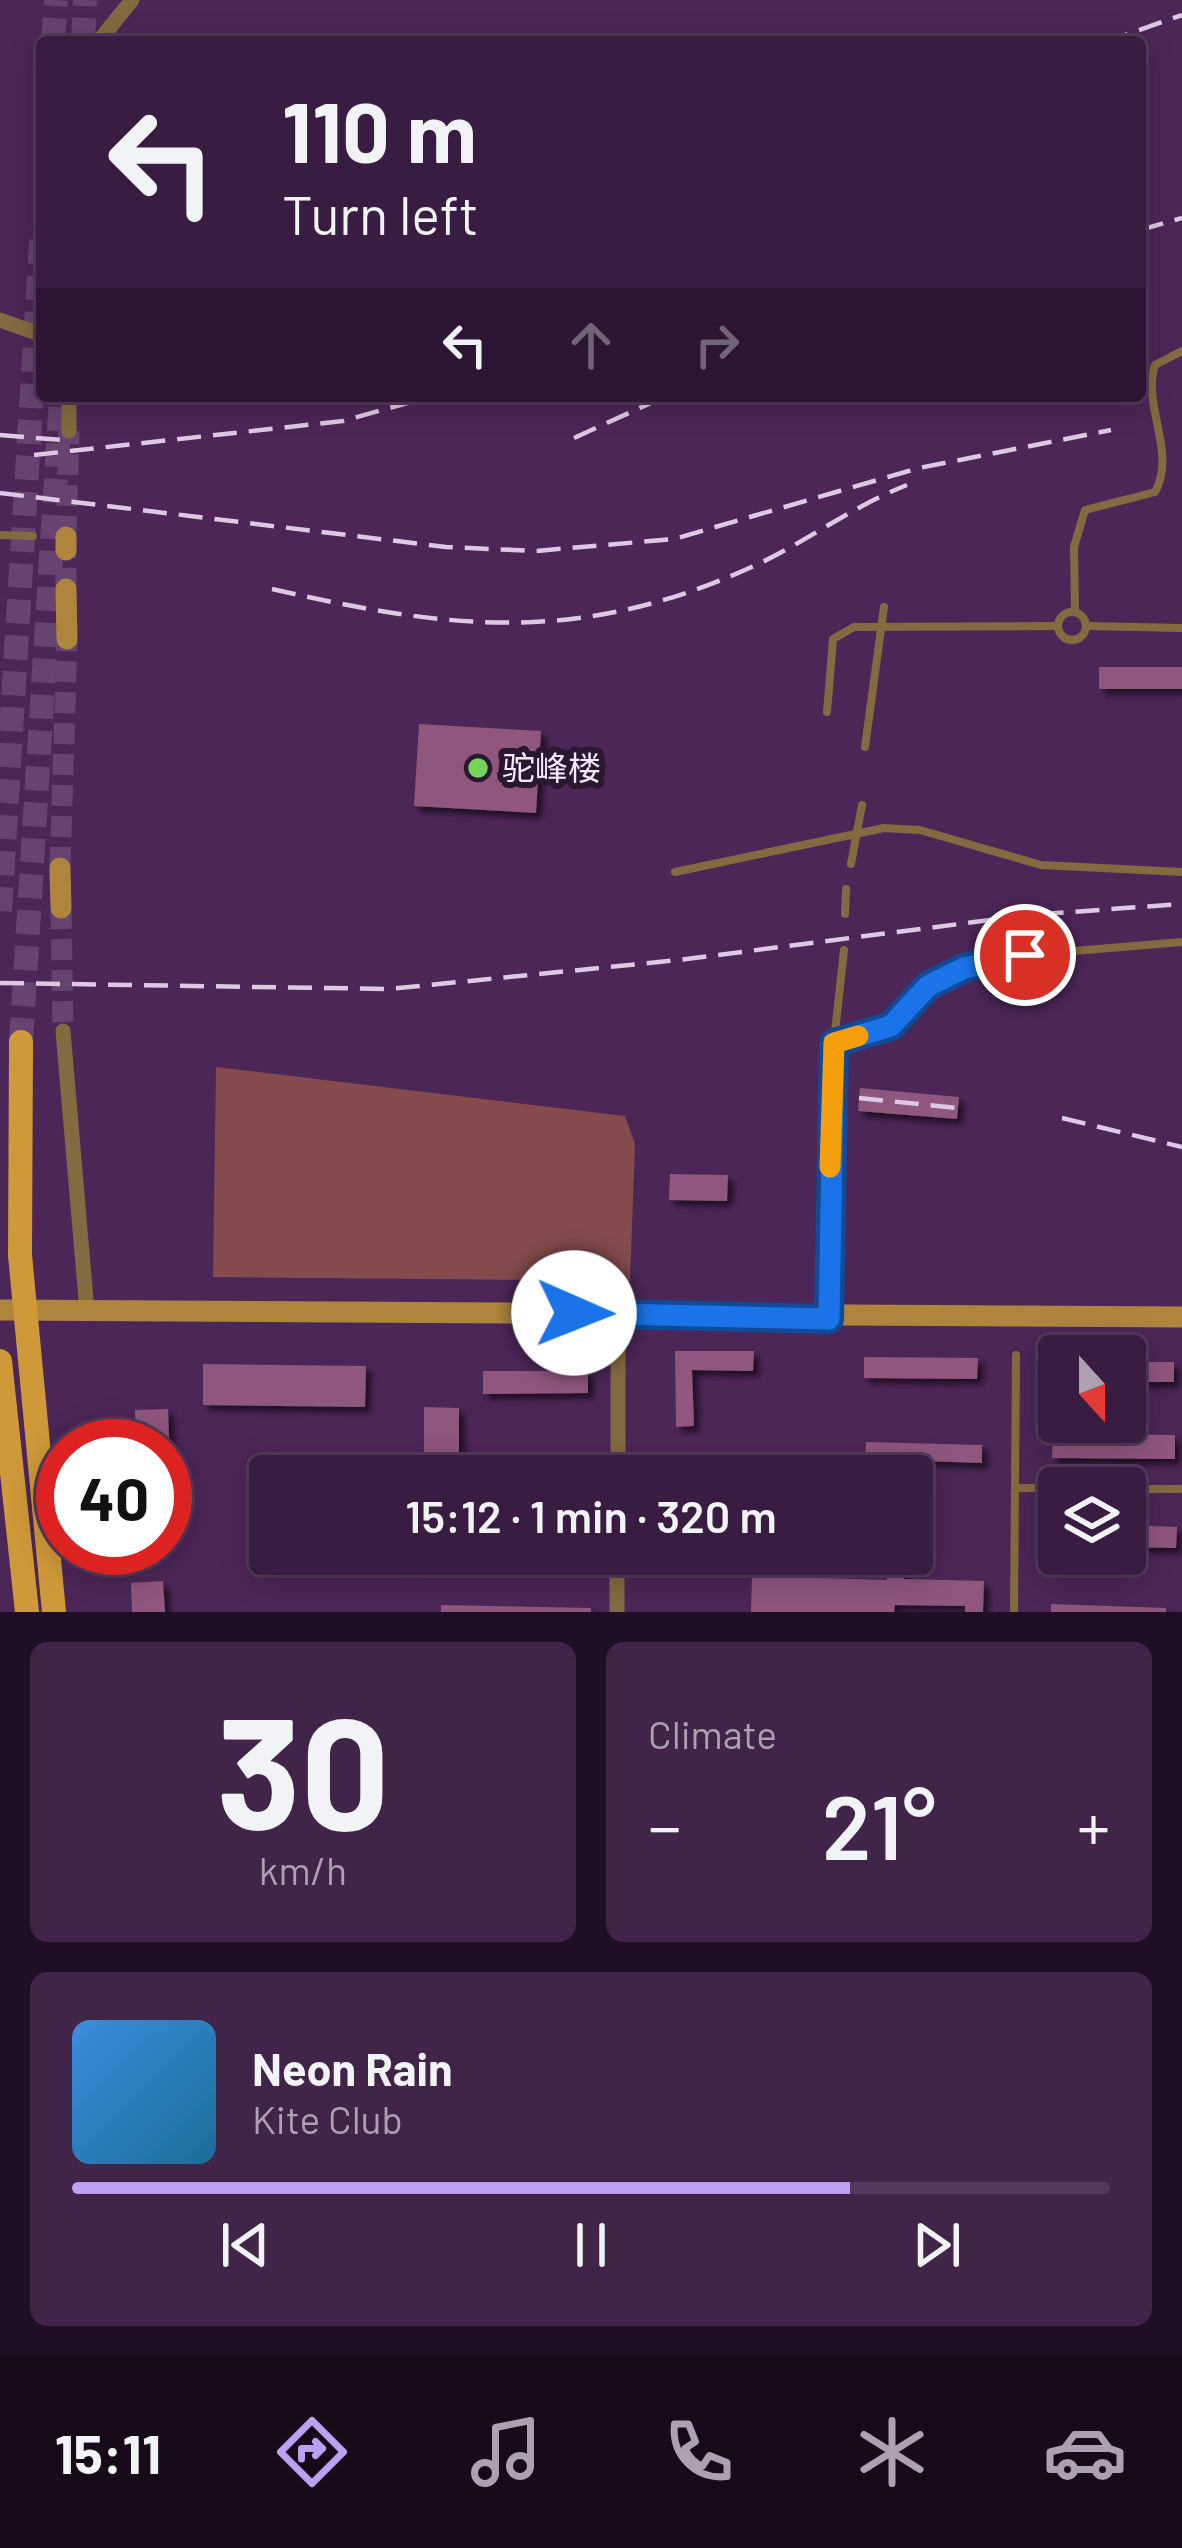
<!DOCTYPE html>
<meta charset="utf-8">
<style>
:root{--surface:#391c41;--page:#402548;--text:#f1f3f6;--muted:#aba1b1;--line:#533a5a;--accent:#bca0f2}
body{margin:0;font-family:Barlow,"Noto Sans SC",sans-serif;background:var(--page);color:var(--text);height:100vh;display:flex;flex-direction:column;font-size:45px;white-space:nowrap}
*{box-sizing:border-box;margin:0}
p{font-size:39px;color:var(--muted)}
.icon{flex:none;width:66px;height:66px;fill:none;stroke:currentColor;stroke-width:2;stroke-linecap:round;stroke-linejoin:round}
.map{position:relative;height:1612px;overflow:hidden}
.sheet{display:flex;flex-direction:column;gap:30px;padding:30px;background:#1f0f24;flex:1}
.sheet>*{flex:none}
.top-card{position:absolute;left:36px;top:36px;width:1110px;height:366px;border-radius:12px;box-shadow:0 6px 30px #0003,0 0 0 3px var(--line);background:#391c41;color:var(--text);overflow:hidden}
.needle{width:78px;rotate:159deg}
.fabs{position:absolute;left:1038px;top:1335px;display:grid;gap:24px}
.fabs a{display:grid;place-items:center;width:108px;height:108px;border-radius:12px;background:var(--surface);box-shadow:0 6px 30px #0003,0 0 0 3px var(--line);font-size:60px}
.speed{position:absolute;left:36px;top:1419px;display:flex;gap:24px;font-size:60px;font-weight:700;text-align:center}
.speed>*{display:grid;place-content:center;width:156px;height:156px;border-radius:50%;background:var(--surface);box-shadow:0 6px 30px #0003,0 0 0 3px var(--line);line-height:1}
.speed .limit{border:18px solid #d22;background:#fff;color:#111}
.pin{position:absolute;display:grid;place-items:center;width:102px;height:102px;color:#fff;margin:-51px;border:6px solid #fff;border-radius:50%;box-shadow:0 3px 12px #0007}
.me{position:absolute;width:132px;margin:-66px;rotate:91deg;stroke-linejoin:round;filter:drop-shadow(0 0 9px #0008)}
.turn{display:flex;align-items:center;gap:42px;height:252px;padding:0 48px;font-size:54px}
.turn .icon{width:156px;height:156px;stroke-width:2.5}
.turn b{display:block;font-size:84px;line-height:102px}
.lanes{display:flex;align-items:center;height:114px;padding:0 48px;background:#0003;justify-content:center;gap:60px;direction:ltr}
.lanes .off{opacity:.35}
.big{font-size:90px;font-weight:600;line-height:1.1}
.sheet .widget{flex:1;display:flex;flex-direction:column;justify-content:center;gap:18px;min-width:0;padding:0 42px;border-radius:18px;background:var(--page)}
.sheet .dial{align-items:center;gap:0}
.dial b{font-size:156px;line-height:1}
.song{display:flex;align-items:center;gap:36px}
.cover{width:144px;height:144px;border-radius:18px;background:linear-gradient(135deg,hsl(210 70% 55%),hsl(200 70% 35%))}
.played{height:12px;border-radius:6px;background:linear-gradient(90deg,var(--accent) 75%,var(--line) 75%)}
.keys{display:flex;justify-content:space-around;direction:ltr}
.heat{display:flex;justify-content:space-between;align-items:center;font-size:66px;direction:ltr}
.sheet .tiles{flex:1;display:grid;gap:30px;grid-template-columns:1fr 1fr}
.widget:last-child{grid-column:span 2}
.trip{position:absolute;left:249px;top:1455px;width:684px;height:120px;border-radius:12px;background:var(--surface);box-shadow:0 6px 30px #0003,0 0 0 3px var(--line);font-weight:600;line-height:120px;text-align:center}
.tab-bar{display:flex;height:192px;justify-content:space-around;align-items:center;background:#170b1a;color:var(--muted)}
.tab-bar .icon{width:84px;height:84px}
.tab-bar .current{color:var(--accent)}
.tab-bar b{font-size:54px;color:var(--text)}
.map>svg:first-child{display:block}
.green{fill:#854b4d}
.building{fill:#8f567e;filter:url(#shadow)}
.lines{fill:none;stroke-linecap:round;stroke-linejoin:round}
.secondary-tunnel{stroke:#664370;stroke-width:21;stroke-dasharray:21 10;stroke-linecap:butt}
.primary-tunnel{stroke:#664370;stroke-width:24;stroke-dasharray:24 12;stroke-linecap:butt}
.lane{stroke:#846a40;stroke-width:8}
.street{stroke:#846a40;stroke-width:15}
.secondary{stroke:#af853e;stroke-width:21}
.primary{stroke:#cf9939;stroke-width:24}
.rail{stroke:#dec9e4;stroke-width:4.5;stroke-dasharray:24 12;stroke-linecap:butt}
.route-casing{stroke:#114b97;stroke-width:30}
.route{stroke:#1a73e8;stroke-width:21}
.slow{stroke:#f59e0b;stroke-width:21}
.poi-dot{fill:#78d158;stroke:#29182e;stroke-width:4.5}
.labels{text-anchor:middle;stroke-width:12;stroke-linejoin:round;paint-order:stroke}
.poi-label{font-size:33px;fill:#f9e7fe;stroke:#29182e;text-anchor:start}
</style>
<div class="map">
<svg width="1182" height="1612" viewBox="0 0 1182 1612">
<defs>
<filter id="shadow"><feDropShadow dx="5.5" dy="5.5" stdDeviation="3" flood-color="#0009"/></filter>
</defs>
<rect width="100%" height="100%" fill="#4c2657"/>
<!-- green -->
<path class="green" d="M216 1067 625 1116 635 1144 630 1281 213 1277Z"/>
<!-- building -->
<g class="building">
<rect x="1099" y="667" width="83" height="22"/>
<path d="M419 724 541 731 536 813 414 806Z"/>
<path d="M860 1088 959 1097 957 1119 858 1111Z"/>
<path d="M670 1174 728 1175 727 1201 669 1200Z"/>
<path d="M675 1351H754L753 1371 692 1370 694 1426 676 1427Z"/>
<path d="M864 1357 978 1358 977 1379 864 1378Z"/>
<rect x="1125" y="1362" width="49" height="20"/>
<path d="M203 1364 366 1366 365 1407 203 1405Z"/>
<path d="M483 1371H588V1393L483 1394Z"/>
<path d="M424 1407 459 1408V1476H424Z"/>
<path d="M168 1409 172 1530H165V1446H136L135 1410Z"/>
<path d="M1053 1434 1175 1435V1459L1052 1458Z"/>
<path d="M866 1442 982 1445V1463L865 1459Z"/>
<path d="M1125 1525 1177 1527 1176 1548 1125 1547Z"/>
<path d="M337 1554H422V1569L337 1567Z"/>
<path d="M888 1554 904 1555V1579L984 1581 983 1612H965V1606L895 1605 894 1612H751L752 1576 887 1580Z"/>
<path d="M163 1581 165 1612H132L131 1583Z"/>
<path d="M1051 1604 1166 1608V1612H1051Z"/>
<path d="M441 1605 591 1608V1612H441Z"/>
</g>
<g class="lines">
<!-- secondary-tunnel -->
<g class="secondary-tunnel">
<path d="M66 537 69 431"/>
<path d="M66 589V550"/>
<path d="M60 868 67 639"/>
<path d="M61 908 63 1031"/>
</g>
<!-- primary-tunnel -->
<g class="primary-tunnel">
<path d="M53 42 56 0"/>
<path d="M83 42 85 0"/>
<path d="M0 911 42 228"/>
<path d="M21 1042 61 396"/>
</g>
<!-- lane -->
<g class="lane">
<path d="M0 535 33 536"/>
<path d="M1075 611 1074 547 1085 510 1155 492C1177 452 1142 407 1155 365L1182 351"/>
<circle cx="1072" cy="626" r="14"/>
<path d="M1087 626 1182 628"/>
<path d="M827 712 833 639 854 627 1058 626"/>
<path d="M865 747 884 607"/>
<path d="M851 864 862 805"/>
<path d="M675 872 884 828 920 830 1041 865 1182 872"/>
<path d="M845 914 846 889"/>
<path d="M834 1043 891 1026 929 986 965 968 1026 955 1182 942"/>
<path d="M829 1311 830 1078 844 950"/>
<path d="M1015 1488H1059"/>
<path d="M1125 1489H1182"/>
<path d="M1014 1612 1016 1355"/>
</g>
<!-- street -->
<g class="street">
<path d="M98 42 132 0"/>
<path d="M0 320 42 335"/>
<path d="M69 431V396"/>
<path d="M63 1031 87 1311"/>
<path d="M618 1476V1314"/>
<path d="M617 1612V1554"/>
</g>
<!-- secondary -->
<g class="secondary">
<path d="M66 537V550"/>
<path d="M66 589 67 639"/>
<path d="M60 868 61 908"/>
<path d="M0 1310 1182 1317"/>
</g>
<!-- primary -->
<g class="primary">
<path d="M21 1042 20 1255 54 1612"/>
<path d="M0 1361 27 1612"/>
</g>
<!-- rail -->
<g class="rail">
<path d="M1105 42 1182 15"/>
<path d="M1140 230 1182 218"/>
<path d="M0 435 62 440"/>
<path d="M574 438 666 396"/>
<path d="M34 455 343 421 432 396"/>
<path d="M0 493 446 547 536 551 674 539 919 468 1111 430"/>
<path d="M272 589C452 630 580 645 754 566 806 542 853 506 907 485"/>
<path d="M0 983 389 989 679 960 1029 915 1182 904"/>
<path d="M859 1098 958 1108"/>
<path d="M1062 1118 1182 1147"/>
</g>
</g>
<g class="lines">
<!-- route casing -->
<g class="route-casing">
<path id="route" d="M574 1313 829 1319 834 1043 891 1026 928 986 964 968 1025 955"/>
</g>
<!-- route -->
<use href="#route" class="route"/>
<!-- slow -->
<path class="slow" d="M830 1167 834 1043 858 1036"/>
</g>
<!-- markers -->
<circle class="poi-dot" cx="478" cy="768" r="12"/>
<g class="labels">
<!-- poi labels -->
<g class="poi-label">
<text x="502" y="780">驼峰楼</text>
</g>
</g>
</svg>
<div class="fabs">
<a><svg class="needle" viewBox="-14 -14 28 28"><path d="M0-13l5 13h-10z" fill="#e53935"/><path d="M0 13l5-13h-10z" fill="#aba1b1"/></svg></a>
<a><svg class="icon" aria-label="layers" viewBox="0 0 24 24"><path d="M12 4l9 5-9 5-9-5zM3 14l9 5 9-5"/></svg></a>
</div>
<div class="speed"><div class="limit">40</div></div>
<div class="pin" style="left:1025px;top:955px;background:#d93025"><svg class="icon" aria-label="arrive" viewBox="0 0 24 24"><path d="M6 21V4h12l-3 4 3 4H6"/></svg></div>
<svg class="me" style="left:574px;top:1313px" viewBox="-20 -20 40 40"><circle r="19" fill="#fff"/><path d="M0-13L10 11 0 6-10 11z" fill="#1a73e8"/></svg>
<div class="trip">15:12 · 1 min · 320 m</div>
<div class="top-card">
<div class="turn"><svg class="icon" aria-label="left" viewBox="0 0 24 24"><path d="M17 20v-9H6M10 6l-5 5 5 5"/></svg><div><b>110 m</b>Turn left</div></div>
<div class="lanes"><svg class="icon" aria-label="left" viewBox="0 0 24 24"><path d="M17 20v-9H6M10 6l-5 5 5 5"/></svg><svg class="icon off" aria-label="ahead" viewBox="0 0 24 24"><path d="M12 20V5M6 11l6-6 6 6"/></svg><svg class="icon off" aria-label="right" viewBox="0 0 24 24"><path d="M7 20v-9h11M14 6l5 5-5 5"/></svg></div>
</div>
</div>
<section class="sheet">
<div class="tiles">
<div class="widget dial"><b>30</b><p>km/h</p></div>
<div class="widget"><p>Climate</p>
<div class="heat"><a>−</a><b class="big">21°</b><a>+</a></div>
</div>
<div class="widget">
<div class="song"><i class="cover"></i><div><b>Neon Rain</b><p>Kite Club</p></div></div>
<div class="played"></div>
<div class="keys"><svg class="icon" aria-label="previous" viewBox="0 0 24 24"><path d="M18 5L8 12l10 7zM5 5v14"/></svg><svg class="icon" aria-label="pause" viewBox="0 0 24 24"><path d="M8 5v14M16 5v14"/></svg><svg class="icon" aria-label="next" viewBox="0 0 24 24"><path d="M6 5l10 7-10 7zM19 5v14"/></svg></div>
</div>
</div>
</section>
<nav class="tab-bar">
<b>15:11</b>
<svg class="icon current" aria-label="directions" viewBox="0 0 24 24"><path d="M12 3l9 9-9 9-9-9zM9 14v-3h6M13 9l2 2-2 2"/></svg>
<svg class="icon" aria-label="music" viewBox="0 0 24 24"><path d="M9 18V5l10-2v13"/><circle cx="6" cy="18" r="3"/><circle cx="16" cy="16" r="3"/></svg>
<svg class="icon" aria-label="phone" viewBox="0 0 24 24"><path d="M5 4h4l2 5-3 2q2 4 5 5l2-3 5 2v4C11 20 4 13 5 4z"/></svg>
<svg class="icon" aria-label="climate" viewBox="0 0 24 24"><path d="M12 3v18M4 7l16 10M4 17L20 7"/></svg>
<svg class="icon" aria-label="car" viewBox="0 0 24 24"><path d="M5 17H2v-5l4-1 3-4h7l3 4 3 1v5h-3M9 17h6M6 11h13"/><circle cx="7" cy="17" r="2"/><circle cx="17" cy="17" r="2"/></svg>
</nav>
